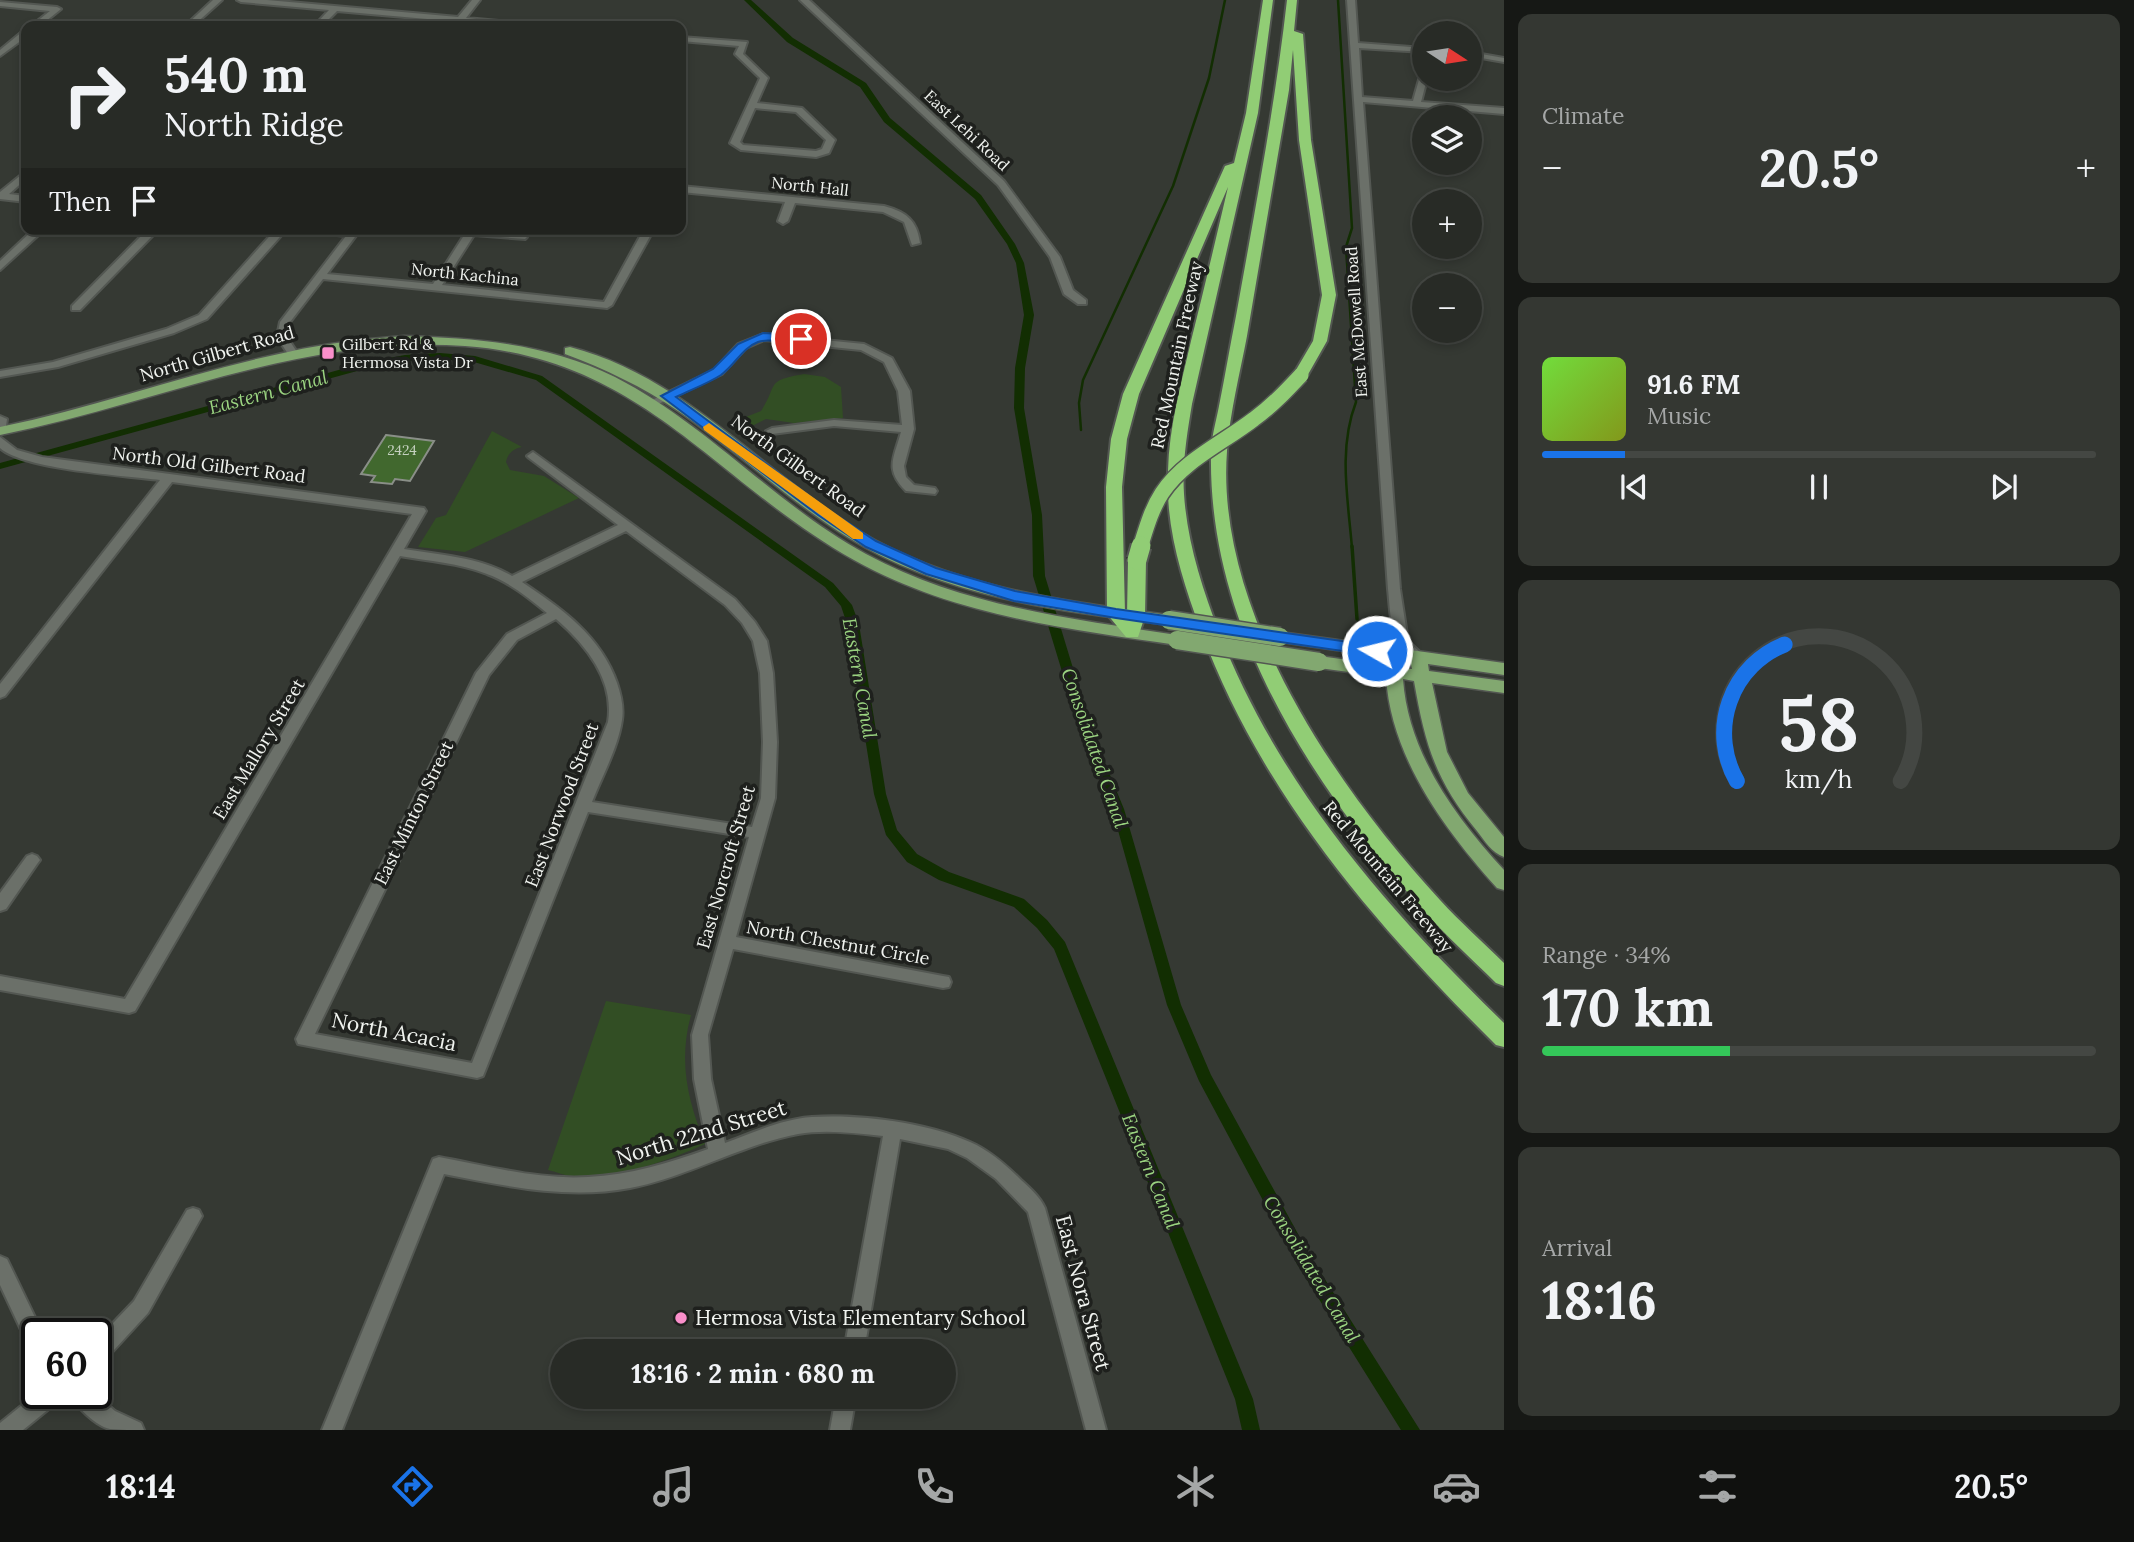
<!DOCTYPE html>
<meta charset="utf-8">
<style>
:root{--surface:#282b26;--page:#343732;--text:#f1f3f6;--muted:#a5a7a7;--line:#444743;--accent:#1a73e8}
body{margin:0;font-family:Lora,serif;background:var(--page);color:var(--text);height:100vh;display:flex;flex-direction:column;font-size:26px;white-space:nowrap}
*{box-sizing:border-box;margin:0}
p{font-size:23px;color:var(--muted)}
.icon{flex:none;width:38px;height:38px;fill:none;stroke:currentColor;stroke-width:2;stroke-linecap:round;stroke-linejoin:round}
.map{position:relative;flex:1;overflow:hidden}
.side{display:flex;flex-direction:column;gap:14px;padding:14px;background:#161815;width:630px}
.side>*{flex:none}
.banner{position:absolute;left:21px;top:21px;width:665px;height:214px;border-radius:14px;box-shadow:0 4px 10px #0003,0 0 0 2px var(--line);background:#282b26;color:var(--text);overflow:hidden}
.needle{width:46px;rotate:102deg}
.fabs{position:absolute;left:1412px;top:21px;display:grid;gap:14px}
.fabs a{display:grid;place-items:center;width:70px;height:70px;border-radius:50%;background:var(--surface);box-shadow:0 4px 10px #0003,0 0 0 2px var(--line);font-size:35px}
.speed{position:absolute;left:21px;top:1318px;display:flex;gap:14px;font-size:35px;font-weight:700;text-align:center}
.speed>*{display:grid;place-content:center;width:91px;height:91px;border-radius:50%;background:var(--surface);box-shadow:0 4px 10px #0003,0 0 0 2px var(--line);line-height:1}
.speed .limit{border:4px solid #111;border-radius:10px;background:#fff;color:#111}
.pin{position:absolute;display:grid;place-items:center;width:60px;height:60px;color:#fff;margin:-30px;border:4px solid #fff;border-radius:50%;box-shadow:0 2px 7px #0007}
.me{position:absolute;width:77px;margin:-38px;rotate:278deg;stroke-linejoin:round;filter:drop-shadow(0 0 5px #0008)}
.turn{display:flex;align-items:center;gap:24px;height:147px;padding:0 28px;font-size:32px}
.turn .icon{width:91px;height:91px;stroke-width:2.5}
.turn b{display:block;font-size:49px;line-height:60px}
.then{display:flex;align-items:center;height:66px;padding:0 28px;background:#0003;gap:14px;font-size:26px}
.big{font-size:52px;font-weight:700;line-height:1.1}
.side .tile{flex:1;display:flex;flex-direction:column;justify-content:center;gap:10px;min-width:0;padding:0 24px;border-radius:14px;background:var(--page)}
.side .dial{align-items:center;gap:0}
.dial svg{height:182px;overflow:visible;fill:none;stroke:var(--line);stroke-width:7;stroke-linecap:round;text-anchor:middle}
.dial text{fill:var(--text);stroke:none}
.song{display:flex;align-items:center;gap:21px}
.cover{width:84px;height:84px;border-radius:10px;background:linear-gradient(135deg,hsl(100 70% 55%),hsl(70 70% 35%))}
.played{height:7px;border-radius:4px;background:linear-gradient(90deg,var(--accent) 15%,var(--line) 15%)}
.keys{display:flex;justify-content:space-around;direction:ltr}
.heat{display:flex;justify-content:space-between;align-items:center;font-size:38px;direction:ltr}
.charge{height:10px;border-radius:5px;background:linear-gradient(90deg,#34c759 34%,var(--line) 0)}
.trip{position:absolute;left:550px;top:1339px;width:406px;height:70px;border-radius:35px;background:var(--surface);box-shadow:0 4px 10px #0003,0 0 0 2px var(--line);font-weight:700;line-height:70px;text-align:center}
.menu{display:flex;height:112px;justify-content:space-around;align-items:center;background:#10110f;color:var(--muted)}
.menu .icon{width:49px;height:49px}
.menu .selected{color:var(--accent)}
.menu b{font-size:32px;color:var(--text)}
main{display:flex;flex:1;min-height:0}
.map>svg:first-child{display:block}
.green{fill:#324e24}
.lines{fill:none;stroke-linecap:round;stroke-linejoin:round}
.stream-far1{stroke:#122e02;stroke-width:2.5}
.stream{stroke:#122e02;stroke-width:3.5}
.canal{fill:#122e02;fill-rule:evenodd}
.building{fill:#41682e;stroke:#8a8f88;stroke-width:2}
.minor-casing{stroke:#535752;stroke-width:4}
.major-casing{stroke:#535752;stroke-width:3}
.highway-casing{stroke:#535752;stroke-width:4}
.minor{fill:#6b7069;fill-rule:evenodd}
.major{fill:#82a870;fill-rule:evenodd}
.highway{fill:#91cd75;fill-rule:evenodd}
.major-bridge-casing{stroke:#535752;stroke-width:21;stroke-linecap:butt}
.highway-bridge-far1-casing{stroke:#535752;stroke-width:18;stroke-linecap:butt}
.highway-bridge-casing{stroke:#535752;stroke-width:23;stroke-linecap:butt}
.major-bridge{stroke:#82a870;stroke-width:18}
.highway-bridge-far1{stroke:#91cd75;stroke-width:15}
.highway-bridge{stroke:#91cd75;stroke-width:19}
.route{fill:#1a73e8;stroke:#114b97;stroke-width:2}
.slow{fill:#f59e0b}
.poi-dot{fill:#f98fca;stroke:#1e201d;stroke-width:2.5}
.labels{text-anchor:middle;stroke-width:7;stroke-linejoin:round;paint-order:stroke}
.number-label{font-size:14px;fill:#c4d0bf}
.far-street-label{font-size:16px;fill:#f0f3ef;stroke:#1e201d}
.far-poi-label{font-size:16px;fill:#f0f3ef;stroke:#1e201d;text-anchor:start}
.street-label{font-size:18px;fill:#f0f3ef;stroke:#1e201d}
.water-label{font-size:19px;font-style:italic;fill:#9ad380;stroke:#1e201d}
.near-street-label{font-size:21px;fill:#f0f3ef;stroke:#1e201d}
.near-poi-label{font-size:21px;fill:#f0f3ef;stroke:#1e201d;text-anchor:start}
</style>
<main>
<div class="map">
<svg width="1504" height="1430" viewBox="0 0 1504 1430">
<rect width="100%" height="100%" fill="#353933"/>
<!-- green -->
<g class="green">
<path d="M804 374 825 377 841 387 843 418 794 423 766 419 738 433 728 424 761 411C779 384 764 381 804 374Z"/>
<path d="M492 431 522 447C513 449 508 453 506 462L510 470 544 476 579 498 465 552 418 547 436 518 446 515Z"/>
<path d="M606 1001 691 1015C678 1062 688 1101 705 1144 671 1160 613 1180 575 1177 566 1176 557 1172 548 1170Z"/>
</g>
<g class="lines">
<!-- stream-far1 -->
<g class="stream-far1">
<path d="M1338 0 1352 228 1346 247 1356 402C1338 449 1348 499 1352 548"/>
<path d="M1081 430 1079 403 1083 380 1173 186 1209 78 1225 0"/>
</g>
<!-- stream -->
<path class="stream" d="M1352 546 1357 619"/>
<!-- canal -->
<g class="canal">
<path d="M744 0H751L793 38 866 83 890 118 981 195 1015 244 1024 263 1034 315 1025 368 1024 408 1042 515 1045 576 1093 734 1124 809 1181 1005 1211 1075 1309 1254 1420 1430H1401L1297 1264 1199 1081 1167 1005 1112 809 1081 734 1033 576 1032 515 1014 408 1015 368 1024 315 1016 263 1007 244 975 199 884 122 860 87 787 42Z"/>
<path d="M440 353 475 356 542 376 833 583 852 605 859 624 886 794 897 830 917 854 949 872 1024 899 1047 920 1065 942 1253 1399 1260 1430H1242L1235 1399 1054 949 1037 928 1014 907 939 880 907 862 886 835 874 794 847 624 841 606 825 587 536 380 474 362 440 359 405 361 368 368 0 469V463L364 363 405 355Z"/>
</g>
</g>
<!-- building -->
<path class="building" d="M386 435 434 441 410 481 395 479 392 484 371 482 375 476 361 474Z"/>
<g class="lines">
<!-- minor casing -->
<g class="minor-casing">
<g id="minor">
<path d="M213 0H222L193 26H185Z"/>
<path d="M237 0H267L458 17 472 0H480L466 18 530 24 534 26H506L337 11 322 26H314L329 10 241 2Z"/>
<path d="M800 0H809L1004 181 1060 257 1073 290 1086 300V304H1078L1064 294 1050 257 998 185Z"/>
<path d="M1347 0H1355L1358 43 1424 48V52L1359 48 1362 97 1413 101 1420 76 1424 73V79H1427L1421 102 1504 108V114L1363 102 1400 589 1408 641 1425 657 1418 661C1389 652 1391 614 1388 589Z"/>
<path d="M0 2 57 7 61 9 40 26H31L50 11 0 6Z"/>
<path d="M23 31H26V37L0 56V50Z"/>
<path d="M681 37 747 42 743 54 768 78 757 103 802 108 835 140 829 153 816 157 741 150 730 143 760 78 735 54 739 46 681 41ZM755 108 796 112 826 140 822 149 816 151 743 145 740 142Z"/>
<path d="M1470 52 1504 58V62L1470 56Z"/>
<path d="M26 171V179L9 194 26 196V202L0 199V192Z"/>
<path d="M681 186 884 206C906 212 917 220 920 243L912 245 904 222 883 212 795 203 788 221 783 224 778 221 785 202 681 192Z"/>
<path d="M34 229H45L0 270V261Z"/>
<path d="M148 229H159L80 310H72V306Z"/>
<path d="M276 229H287L207 319 174 333 58 367 0 377V371L53 362 166 329 199 315Z"/>
<path d="M305 229H361L327 274 433 284 468 229 522 234 527 237 525 239 474 235 442 285 604 302 644 229H654L612 305 607 308 323 279 290 322 287 337 297 352 292 355 288 354 277 337 280 322 346 236 310 232Z"/>
<path d="M763 334 864 344 892 358 910 391 914 429 904 466 906 477 914 485 935 488 937 491 935 494 906 491C884 469 894 458 901 432L834 426 772 434 766 431 772 428 834 420 902 425 898 391 884 362 861 350 764 340 746 348 722 374 654 406 650 407 644 404 714 370 738 344Z"/>
<path d="M0 416 7 419 6 426 0 429Z"/>
<path d="M0 437 17 450 42 457 424 508 426 511 404 549C440 555 480 557 512 576L618 525 529 458 527 456 533 452 735 599 755 622 767 641 773 673 777 742 775 798 736 937 943 976 949 977 951 982 949 987 943 988 733 949 708 1035 711 1079 725 1143C752 1133 782 1119 812 1117 859 1114 926 1122 970 1142 989 1150 1006 1165 1021 1180 1030 1188 1040 1197 1045 1208L1106 1430H1086L1028 1212 996 1179 967 1158 948 1149 900 1139 864 1351H844L883 1136C855 1133 825 1129 798 1134 740 1145 688 1177 630 1188 567 1200 506 1186 444 1174L342 1430H322L433 1159 439 1157C488 1166 538 1180 588 1177 630 1175 669 1163 708 1149L694 1079 692 1035 749 837 588 812 483 1076 477 1078 298 1044 296 1039 476 673 507 634 547 613C529 598 509 582 487 574 459 563 429 561 400 556L135 1011 129 1013 0 990V976L125 999 412 514 172 482 5 696 0 698V684L160 480C125 476 23 469 0 448ZM626 531 725 605 742 623 753 641 760 673 763 742 761 798 752 827 592 802C602 776 618 748 622 720 624 707 621 695 617 683 601 636 561 608 522 582ZM556 619C585 644 615 680 608 722L472 1063 315 1034 489 675 517 640Z"/>
<path d="M32 854 37 856 40 860 37 864 6 909 0 911V893L27 856Z"/>
<path d="M193 1208 199 1210 202 1216 148 1313 103 1362 96 1364V1341L134 1301 187 1210Z"/>
<path d="M0 1256 7 1259 43 1334H37V1351L30 1349 0 1285Z"/>
<path d="M37 1393H63L60 1400 23 1430H0V1423Z"/>
<path d="M69 1393H94L115 1411 141 1423 144 1430C134 1430 120 1430 110 1429 96 1426 75 1406 69 1393Z"/>
<path d="M836 1396H856L850 1430H830Z"/>
</g>
</g>
<!-- major casing -->
<g class="major-casing">
<g id="major">
<path d="M404 336C477 338 549 344 615 377 707 424 776 505 866 554 962 606 1071 619 1177 635L1185 640 1177 645C1067 629 952 615 854 560 713 481 643 359 465 346 304 334 155 404 0 435V427C97 407 191 372 288 352 327 343 365 339 404 336Z"/>
<path d="M570 347C683 376 763 472 859 531 953 588 1063 601 1169 615L1177 620 1169 625C1059 611 945 597 849 538 789 501 737 451 678 411 643 387 605 369 565 354V348Z"/>
<path d="M1280 632 1504 663V675L1428 664 1429 671 1504 681V693L1432 683 1447 752 1468 793 1504 837V857C1492 853 1484 840 1477 831 1435 780 1425 744 1414 681L1403 679C1408 753 1456 818 1504 870V890L1497 888C1445 830 1391 758 1386 677L1319 668 1311 662 1319 656 1385 665V657L1274 641 1272 637 1274 633ZM1402 660 1410 661 1412 669 1402 668Z"/>
</g>
</g>
<!-- highway casing -->
<g class="highway-casing">
<g id="highway">
<path d="M1263 0H1273L1258 113 1192 404C1187 434 1182 464 1184 494 1187 541 1202 588 1219 632 1279 786 1387 909 1504 1023V1047L1496 1045C1374 924 1261 793 1201 631 1182 580 1165 526 1168 471 1169 427 1181 384 1191 341 1204 290 1216 238 1228 187L1139 394 1127 439 1122 487 1125 613 1127 615 1128 560 1137 555 1143 556 1146 560 1145 616 1138 637H1126L1107 614 1106 487 1111 439 1123 394 1225 166 1234 163 1246 113Z"/>
<path d="M1287 0H1297L1294 31 1303 34 1311 140 1336 295 1327 341 1306 378H1296L1293 375 1313 341 1322 295 1299 140 1293 50 1289 90C1275 172 1261 254 1247 336 1240 373 1230 412 1227 451 1215 611 1336 787 1440 900 1460 922 1483 942 1504 963V986L1496 983C1472 959 1446 936 1423 910 1312 785 1208 628 1211 454 1211 438 1216 422 1219 406 1225 376 1230 346 1236 316 1255 210 1275 106 1287 0Z"/>
</g>
</g>
<!-- minor -->
<use href="#minor" class="minor"/>
<!-- major -->
<use href="#major" class="major"/>
<!-- highway -->
<use href="#highway" class="highway"/>
<!-- major-bridge casing -->
<g class="major-bridge-casing">
<g id="major-bridge">
<path d="M1169 620 1280 637"/>
<path d="M1177 640 1319 662"/>
</g>
</g>
<!-- highway-bridge-far1 casing -->
<g class="highway-bridge-far1-casing">
<path id="highway-bridge-far1" d="M1140 548C1146 529 1151 510 1162 493 1184 460 1223 443 1254 419 1272 406 1286 391 1301 375"/>
</g>
<!-- highway-bridge casing -->
<g class="highway-bridge-casing">
<path id="highway-bridge" d="M1137 560 1141 546"/>
</g>
<!-- major-bridge -->
<use href="#major-bridge" class="major-bridge"/>
<!-- highway-bridge-far1 -->
<use href="#highway-bridge-far1" class="highway-bridge-far1"/>
<!-- highway-bridge -->
<use href="#highway-bridge" class="highway-bridge"/>
</g>
<!-- route -->
<path class="route" d="M763 333 801 335 807 339C794 349 773 336 758 342 742 348 735 365 721 375 707 384 690 390 676 397L827 509 876 541 936 568 1015 591 1116 609 1377 646 1385 651 1377 656 1116 618 1014 601 926 574 866 547 818 515 661 396 713 369 738 344Z"/>
<!-- slow -->
<path class="slow" d="M709 423 863 533V539H853L704 430 703 427Z"/>
<!-- markers -->
<g class="poi-dot">
<rect x="321" y="346" width="14" height="14" rx="3.5"/>
<circle cx="681" cy="1318" r="7"/>
</g>
<g class="labels">
<!-- number labels -->
<g class="number-label">
<text x="402" y="455">2424</text>
</g>
<!-- far-street labels -->
<g class="far-street-label">
<text transform="translate(967 130) rotate(43)" y="6">East Lehi Road</text>
<text transform="translate(810 186) rotate(6)" y="6">North Hall</text>
<text transform="translate(465 274) rotate(6)" y="6">North Kachina</text>
<text transform="translate(1356 322) rotate(-94)" y="6">East McDowell Road</text>
</g>
<!-- far-poi labels -->
<g class="far-poi-label">
<text x="342" y="350">Gilbert Rd &amp;<tspan x="342" dy="18">Hermosa Vista Dr</tspan></text>
</g>
<!-- street labels -->
<g class="street-label">
<text transform="translate(217 354) rotate(-16)" y="6">North Gilbert Road</text>
<text transform="translate(1177 355) rotate(-78)" y="6">Red Mountain Freeway</text>
<text transform="translate(209 465) rotate(7)" y="6">North Old Gilbert Road</text>
<text transform="translate(798 466) rotate(36)" y="6">North Gilbert Road</text>
<text transform="translate(259 749) rotate(-59)" y="6">East Mallory Street</text>
<text transform="translate(562 805) rotate(-69)" y="6">East Norwood Street</text>
<text transform="translate(414 813) rotate(-64)" y="6">East Minton Street</text>
<text transform="translate(726 867) rotate(-74)" y="6">East Norcroft Street</text>
<text transform="translate(1388 877) rotate(50)" y="6">Red Mountain Freeway</text>
<text transform="translate(838 943) rotate(10)" y="6">North Chestnut Circle</text>
</g>
<!-- water labels -->
<g class="water-label">
<text transform="translate(268 392) rotate(-15)" y="7">Eastern Canal</text>
<text transform="translate(860 678) rotate(80)" y="7">Eastern Canal</text>
<text transform="translate(1095 748) rotate(71)" y="7">Consolidated Canal</text>
<text transform="translate(1151 1171) rotate(68)" y="7">Eastern Canal</text>
<text transform="translate(1312 1269) rotate(59)" y="7">Consolidated Canal</text>
</g>
<!-- near-street labels -->
<g class="near-street-label">
<text transform="translate(394 1032) rotate(11)" y="7">North Acacia</text>
<text transform="translate(701 1133) rotate(-17)" y="7">North 22nd Street</text>
<text transform="translate(1083 1293) rotate(75)" y="7">East Nora Street</text>
</g>
<!-- near-poi labels -->
<g class="near-poi-label">
<text x="695" y="1325">Hermosa Vista Elementary School</text>
</g>
</g>
</svg>
<div class="fabs">
<a><svg class="needle" viewBox="-14 -14 28 28"><path d="M0-13l5 13h-10z" fill="#e53935"/><path d="M0 13l5-13h-10z" fill="#a5a7a7"/></svg></a>
<a><svg class="icon" aria-label="layers" viewBox="0 0 24 24"><path d="M12 4l9 5-9 5-9-5zM3 14l9 5 9-5"/></svg></a>
<a>+</a>
<a>−</a>
</div>
<div class="speed"><div class="limit">60</div></div>
<div class="pin" style="left:801px;top:339px;background:#d93025"><svg class="icon" aria-label="arrive" viewBox="0 0 24 24"><path d="M6 21V4h12l-3 4 3 4H6"/></svg></div>
<svg class="me" style="left:1377px;top:651px" viewBox="-20 -20 40 40"><circle r="17" fill="#1a73e8" stroke="#fff" stroke-width="3"/><path d="M0-11L8 9 0 5-8 9z" fill="#fff"/></svg>
<div class="trip">18:16 · 2 min · 680 m</div>
<div class="banner">
<div class="turn"><svg class="icon" aria-label="right" viewBox="0 0 24 24"><path d="M7 20v-9h11M14 6l5 5-5 5"/></svg><div><b>540 m</b>North Ridge</div></div>
<div class="then">Then<svg class="icon" aria-label="arrive" viewBox="0 0 24 24"><path d="M6 21V4h12l-3 4 3 4H6"/></svg></div>
</div>
</div>
<section class="side">
<div class="tile"><p>Climate</p>
<div class="heat"><a>−</a><b class="big">20.5°</b><a>+</a></div>
</div>
<div class="tile">
<div class="song"><i class="cover"></i><div><b>91.6 FM</b><p>Music</p></div></div>
<div class="played"></div>
<div class="keys"><svg class="icon" aria-label="previous" viewBox="0 0 24 24"><path d="M18 5L8 12l10 7zM5 5v14"/></svg><svg class="icon" aria-label="pause" viewBox="0 0 24 24"><path d="M8 5v14M16 5v14"/></svg><svg class="icon" aria-label="next" viewBox="0 0 24 24"><path d="M6 5l10 7-10 7zM19 5v14"/></svg></div>
</div>
<div class="tile dial"><svg viewBox="0 0 100 80">
<path d="M14 69A42 42 0 1 1 86 69"/>
<path d="M14 69A42 42 0 0 1 35 9" stroke="#1a73e8"/>
<text x="50" y="56" font-size="32" font-weight="700">58</text>
<text x="50" y="72" font-size="11">km/h</text>
</svg></div>
<div class="tile"><p>Range · 34%</p><b class="big">170 km</b><div class="charge"></div></div>
<div class="tile"><p>Arrival</p><b class="big">18:16</b></div>
</section>
</main>
<nav class="menu">
<b>18:14</b>
<svg class="icon selected" aria-label="directions" viewBox="0 0 24 24"><path d="M12 3l9 9-9 9-9-9zM9 14v-3h6M13 9l2 2-2 2"/></svg>
<svg class="icon" aria-label="music" viewBox="0 0 24 24"><path d="M9 18V5l10-2v13"/><circle cx="6" cy="18" r="3"/><circle cx="16" cy="16" r="3"/></svg>
<svg class="icon" aria-label="phone" viewBox="0 0 24 24"><path d="M5 4h4l2 5-3 2q2 4 5 5l2-3 5 2v4C11 20 4 13 5 4z"/></svg>
<svg class="icon" aria-label="climate" viewBox="0 0 24 24"><path d="M12 3v18M4 7l16 10M4 17L20 7"/></svg>
<svg class="icon" aria-label="car" viewBox="0 0 24 24"><path d="M5 17H2v-5l4-1 3-4h7l3 4 3 1v5h-3M9 17h6M6 11h13"/><circle cx="7" cy="17" r="2"/><circle cx="17" cy="17" r="2"/></svg>
<svg class="icon" aria-label="filters" viewBox="0 0 24 24"><path d="M4 7h16M4 17h16"/><circle cx="9" cy="7" r="2"/><circle cx="15" cy="17" r="2"/></svg>
<b>20.5°</b>
</nav>
